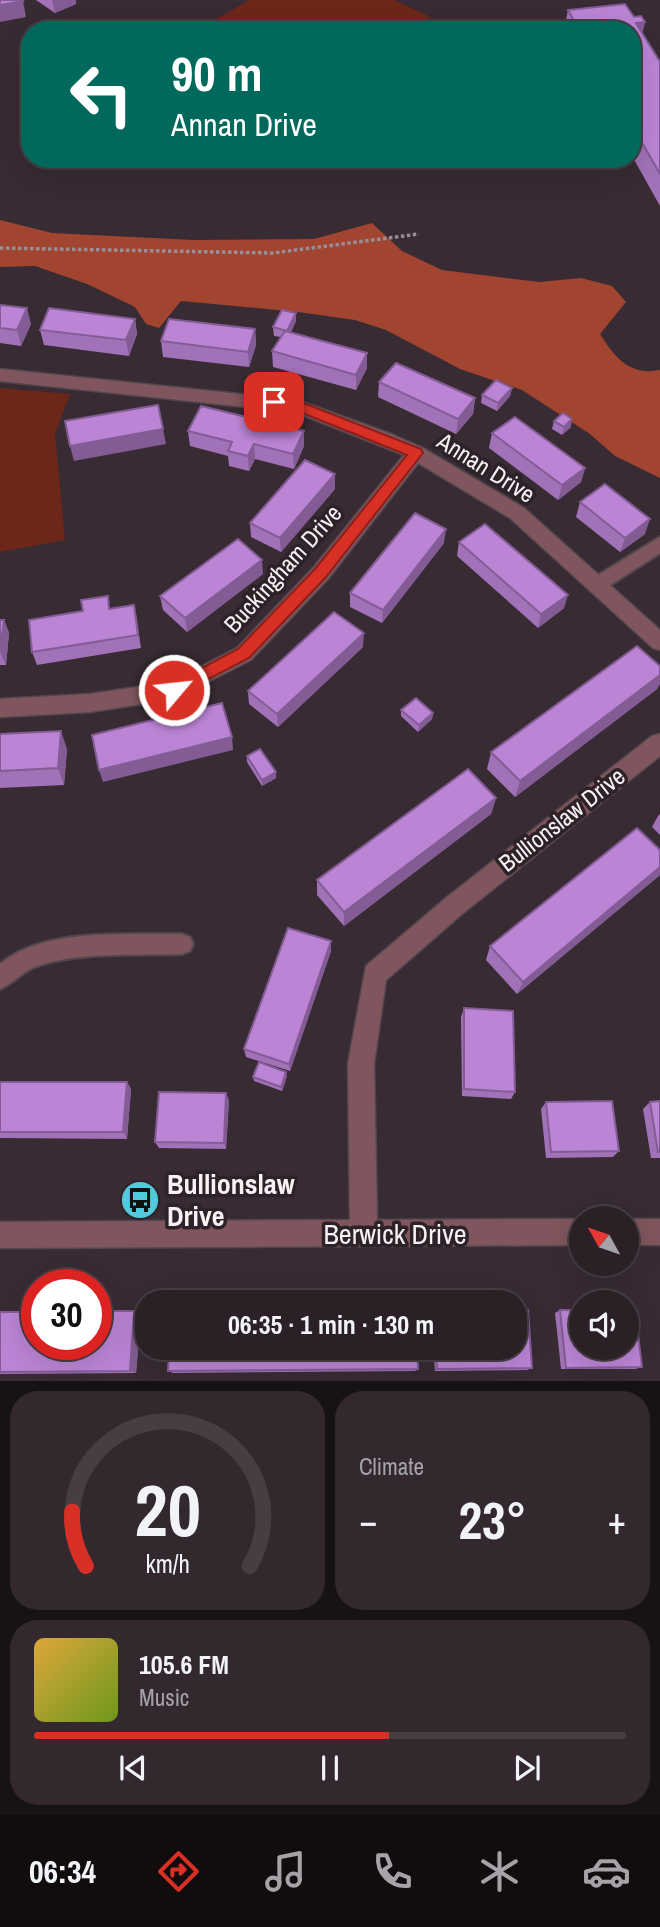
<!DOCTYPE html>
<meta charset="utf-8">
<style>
:root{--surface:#2a2026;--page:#32282e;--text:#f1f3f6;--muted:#a5a3a7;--line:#463e43;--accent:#d93025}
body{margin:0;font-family:"Archivo Narrow",sans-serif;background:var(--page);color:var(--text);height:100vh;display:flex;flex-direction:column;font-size:26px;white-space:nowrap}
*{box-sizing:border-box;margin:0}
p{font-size:23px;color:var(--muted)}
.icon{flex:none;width:38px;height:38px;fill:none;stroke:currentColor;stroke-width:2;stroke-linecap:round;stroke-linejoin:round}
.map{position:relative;height:1381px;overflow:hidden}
.side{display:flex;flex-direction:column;gap:10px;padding:10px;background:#171215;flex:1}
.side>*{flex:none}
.banner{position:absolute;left:21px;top:21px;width:620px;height:147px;border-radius:28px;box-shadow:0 7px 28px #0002,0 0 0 2px var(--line);background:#00695c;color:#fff;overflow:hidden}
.needle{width:46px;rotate:310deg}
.tools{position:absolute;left:569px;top:1206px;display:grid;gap:14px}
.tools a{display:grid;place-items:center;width:70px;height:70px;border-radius:50%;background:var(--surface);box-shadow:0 7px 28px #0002,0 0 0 2px var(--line);font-size:35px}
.speed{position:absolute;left:21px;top:1269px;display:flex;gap:14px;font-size:35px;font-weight:700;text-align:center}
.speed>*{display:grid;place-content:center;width:91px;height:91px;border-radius:50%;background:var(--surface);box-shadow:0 7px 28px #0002,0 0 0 2px var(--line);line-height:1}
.speed .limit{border:10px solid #d22;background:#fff;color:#111}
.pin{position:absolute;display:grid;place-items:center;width:60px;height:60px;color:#fff;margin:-30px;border-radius:14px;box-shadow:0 4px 10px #0006}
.me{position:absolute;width:77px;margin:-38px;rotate:62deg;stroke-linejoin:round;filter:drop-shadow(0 0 5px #0008)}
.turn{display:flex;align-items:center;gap:24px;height:147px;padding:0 35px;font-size:32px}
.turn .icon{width:91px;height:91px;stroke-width:2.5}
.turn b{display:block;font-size:49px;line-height:60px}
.big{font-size:52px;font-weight:700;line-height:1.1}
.side .widget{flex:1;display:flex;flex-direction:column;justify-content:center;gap:10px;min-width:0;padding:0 24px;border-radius:28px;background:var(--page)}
.side .dial{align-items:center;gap:0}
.dial svg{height:182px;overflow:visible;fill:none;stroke:var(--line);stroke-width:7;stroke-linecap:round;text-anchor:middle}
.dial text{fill:var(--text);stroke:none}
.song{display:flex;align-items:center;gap:21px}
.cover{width:84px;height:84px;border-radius:10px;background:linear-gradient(135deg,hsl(40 70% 55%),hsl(80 70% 35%))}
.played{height:7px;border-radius:4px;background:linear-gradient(90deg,var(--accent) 60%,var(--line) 60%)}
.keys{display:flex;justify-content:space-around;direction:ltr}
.heat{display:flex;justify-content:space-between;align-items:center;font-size:38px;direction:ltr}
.side .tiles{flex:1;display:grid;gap:10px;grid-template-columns:1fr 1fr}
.widget:last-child{grid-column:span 2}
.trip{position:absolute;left:135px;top:1290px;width:392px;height:70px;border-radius:28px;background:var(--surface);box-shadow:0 7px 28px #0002,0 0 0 2px var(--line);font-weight:700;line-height:70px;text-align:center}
.tabs{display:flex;height:112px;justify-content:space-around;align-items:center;background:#110d0f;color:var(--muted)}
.tabs .icon{width:49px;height:49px}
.tabs .current{color:var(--accent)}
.tabs b{font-size:32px;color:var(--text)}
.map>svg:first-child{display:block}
.green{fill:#6c2719}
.forest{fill:#a14430}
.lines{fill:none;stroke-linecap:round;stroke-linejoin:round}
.service-casing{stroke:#53474e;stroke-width:4}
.minor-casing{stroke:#53474e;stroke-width:3}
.path{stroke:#998e95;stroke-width:3.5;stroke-dasharray:3.5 2.5;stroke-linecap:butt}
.service{fill:#80555d;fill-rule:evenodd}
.minor{fill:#80555d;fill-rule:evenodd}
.wall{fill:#a172b7}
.shaded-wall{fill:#835c95}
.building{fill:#bb84d5;stroke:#835c95;stroke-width:2}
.route{fill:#d93025;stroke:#8d1f18;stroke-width:2}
.labels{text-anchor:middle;stroke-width:7;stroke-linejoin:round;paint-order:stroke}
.street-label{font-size:24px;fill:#f9f0f5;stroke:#2e2229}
.near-poi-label{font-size:28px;font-weight:bold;fill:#f9f0f5;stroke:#2e2229;text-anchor:start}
.near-street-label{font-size:28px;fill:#f9f0f5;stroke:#2e2229}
</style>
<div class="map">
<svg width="660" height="1381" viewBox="0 0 660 1381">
<rect width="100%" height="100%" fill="#382b33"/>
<!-- green -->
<g class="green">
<path d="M249 0H394L431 17 411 30H198Z"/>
<path d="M0 388 70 394 55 434 65 540 0 552Z"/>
</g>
<!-- forest -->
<path class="forest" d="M0 220 52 233 193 240 314 239 372 223 402 251 442 270 539 282 581 278 612 286 626 302 600 334C615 358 630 376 660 370V478L615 456 590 434 522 390 460 369 386 330 355 320 298 312 181 301 159 328 146 324 135 307 87 284 35 266 0 267Z"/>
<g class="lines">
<!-- service casing -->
<g class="service-casing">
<g id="service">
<path d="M660 537V553L604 589 598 591 592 589 589 584 592 579Z"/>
<path d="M182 934 190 937 193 944 190 951 182 954C135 956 82 951 37 966 22 971 14 983 0 989V964C44 927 128 935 182 934Z"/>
</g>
</g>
<!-- minor casing -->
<g class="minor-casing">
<g id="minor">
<path d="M0 369 297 400 391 434 423 448 524 508 660 630V650L653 648 510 518 418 463 328 579 251 660 174 699 90 712 0 717V699L90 694 171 682 237 648 314 567 404 455 295 412 0 381Z"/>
<path d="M660 734V756L462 914 386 980 374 1064 377 1220 581 1219V1245L0 1248V1222L350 1220 348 1064 366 966 446 898 652 736Z"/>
<rect x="626" y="1219" width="34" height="26"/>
</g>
</g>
<!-- path -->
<path class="path" d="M0 248 273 253 419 234"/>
<!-- service -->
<use href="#service" class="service"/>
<!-- minor -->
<use href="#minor" class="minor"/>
</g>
<!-- wall -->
<g class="wall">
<path d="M36 0H76V4L55 13Z"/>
<path d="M568 10 634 17 645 22 642 33 660 62V206L632 156V30H564Z"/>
<path d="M0 305 31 324 21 346 0 343Z"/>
<path d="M296 313V321L291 332 367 353V368L356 390 273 367 272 351 281 337 274 336 273 327Z"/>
<path d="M135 319 137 334 129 356 44 345 40 330Z"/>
<path d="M255 329 256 345 249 367 163 357 161 341Z"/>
<path d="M379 382 475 398 473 414 456 434 378 397Z"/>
<path d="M512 388 510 396 497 411 481 403 482 395Z"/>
<path d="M554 421 571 427 562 435 552 429Z"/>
<path d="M188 431 304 446 294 469 255 459 249 471 229 466 228 456 190 446Z"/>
<path d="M492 433 585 468 581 482 558 500 489 448Z"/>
<path d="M335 474V489L281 552 251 537 250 523Z"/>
<path d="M580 502 645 534 620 552 576 517Z"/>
<path d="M459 542 564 608 538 628 457 556Z"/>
<path d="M444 543 382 623 350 607V593Z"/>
<path d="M263 574 187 632 163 610 160 596Z"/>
<path d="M134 605 141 648 37 665 32 652 111 609Z"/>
<path d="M0 620H4L9 633 6 665H0Z"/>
<path d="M363 647 278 727 249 704 248 691Z"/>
<path d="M657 689 515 797 487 769 491 752Z"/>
<path d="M401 710 433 713 432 719 418 732 401 716Z"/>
<path d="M0 734 67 749 64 785 0 788Z"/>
<path d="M247 756 276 772V778L262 786 247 762Z"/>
<path d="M496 798 491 814 344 926 317 895V880Z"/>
<path d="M660 814V835L652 827 658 816Z"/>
<path d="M660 850V875L517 994 486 960 490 946Z"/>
<path d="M331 941V951L290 1071 246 1057 244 1049Z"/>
<path d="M464 1008 515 1092 511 1099 462 1096 461 1017Z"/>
<path d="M287 1076 282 1091 254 1081 253 1077Z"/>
<path d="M0 1082H127L131 1089 127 1139 0 1138Z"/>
<path d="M229 1100 226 1149 159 1148 155 1142Z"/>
<path d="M660 1101V1158H651L643 1109 650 1102Z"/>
<path d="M546 1102 619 1151 613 1157 546 1158 541 1109Z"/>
<path d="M560 1310 642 1367 635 1369H561L555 1313Z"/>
<path d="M134 1311 141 1315 136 1373 0 1374V1312Z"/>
<path d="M433 1348H514L532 1368 527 1370 435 1371Z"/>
<path d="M418 1369 415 1371 173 1373 168 1371Z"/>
</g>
<!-- shaded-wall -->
<g class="shaded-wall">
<path d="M52 0H76V4L55 13Z"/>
<path d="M23 1 26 17 0 22V5Z"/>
<path d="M645 22 640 44 636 23Z"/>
<path d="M632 132H636L632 149Z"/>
<path d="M27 308 31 324 21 346 17 330Z"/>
<path d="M296 313V321L287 339V331Z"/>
<path d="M135 319 137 334 129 356 126 340Z"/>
<path d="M255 329 256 345 249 367 248 352Z"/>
<path d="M367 353V368L356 390V375Z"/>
<path d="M512 388 510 396 497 411 498 403Z"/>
<path d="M475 398 473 414 456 434 458 419Z"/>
<path d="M572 419 571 427 562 435 564 427Z"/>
<path d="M163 429 166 444 74 461 70 446Z"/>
<path d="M304 431V446L294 469 293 454Z"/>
<path d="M254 444 255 459 249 471 248 456Z"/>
<path d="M585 468 581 482 558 500 562 485Z"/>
<path d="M335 474V489L281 552 280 538Z"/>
<path d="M650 519 645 534 620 552 625 538Z"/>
<path d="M446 529 444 543 382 623 383 610Z"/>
<path d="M262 560 263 574 187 632 185 618Z"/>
<path d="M568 595 564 608 538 628 541 614Z"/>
<path d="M134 605 137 619 141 648 138 635Z"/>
<path d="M4 620 9 633 6 665 0 652Z"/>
<path d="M364 633 363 647 278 727 277 714Z"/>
<path d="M660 675V684L657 689 515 797 520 781Z"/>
<path d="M433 713 432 719 418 732 419 725Z"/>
<path d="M61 731 67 749 64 785 58 768Z"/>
<path d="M232 737 233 750 103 782 99 770Z"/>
<path d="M276 772V778L262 786V780Z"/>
<path d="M496 798 491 814 344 926V912Z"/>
<path d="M660 867V875L517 994 523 982Z"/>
<path d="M331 941V951L290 1071 289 1064Z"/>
<path d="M286 1072 287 1076 282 1091 281 1087Z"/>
<path d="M127 1082 131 1089 127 1139 123 1132Z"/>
<path d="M226 1093 229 1100 226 1149 224 1143Z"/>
<path d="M134 1311 141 1315 136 1373 130 1371Z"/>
</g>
<!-- building -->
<g class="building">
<path d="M0 0H22L23 1 0 5Z"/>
<path d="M625 4 634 17 641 16 645 22 636 23 660 62V174L636 132H632V30H579L568 10Z"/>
<path d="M0 305 27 308 17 330 0 328Z"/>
<path d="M49 308 135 319 126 340 40 330Z"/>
<path d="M282 310 296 313 287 331 273 327Z"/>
<path d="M169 319 255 329 248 352 161 341Z"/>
<path d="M285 331 367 353 356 375 272 351Z"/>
<path d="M396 363 475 398 458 419 379 382Z"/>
<path d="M496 380 512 388 498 403 482 395Z"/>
<path d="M158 405 163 429 70 446 65 421Z"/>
<path d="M201 406 304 431 293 454 254 444 248 456 228 451 232 442 188 431Z"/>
<path d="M563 413 572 419 564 427 554 421Z"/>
<path d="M515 417 585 468 562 485 492 433Z"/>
<path d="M305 460 335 474 280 538 250 523Z"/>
<path d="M605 484 650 519 625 538 580 502Z"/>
<path d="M415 513 446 529 383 610 350 593Z"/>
<path d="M485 524 568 595 541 614 459 542Z"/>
<path d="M238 539 262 560 185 618 160 596Z"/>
<path d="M108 596 109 609 134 605 138 635 32 652 29 620 83 611 81 600Z"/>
<path d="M334 612 364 633 277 714 248 691Z"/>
<path d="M0 620H4L0 651Z"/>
<path d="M637 646 660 666V675L520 781 491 752Z"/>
<path d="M416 698 433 713 419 725 401 710Z"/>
<path d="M222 703 232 737 99 770 92 735Z"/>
<path d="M61 731 58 768 0 771V734Z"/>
<path d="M260 749 276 772 262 780 247 756Z"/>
<path d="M468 769 496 798 344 912 317 880Z"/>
<path d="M637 828 660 850V867L523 982 490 946Z"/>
<path d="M288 928 331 941 289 1064 244 1049Z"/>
<path d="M464 1008 513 1011 515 1092 464 1089Z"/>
<path d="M259 1062 286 1072 281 1087 253 1077Z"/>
<path d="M0 1082H127L123 1132H0Z"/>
<path d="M159 1092 226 1093 224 1143 155 1142Z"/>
<path d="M612 1101 619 1151 551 1152 546 1102Z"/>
<path d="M660 1101V1152H658L650 1102Z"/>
<path d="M514 1310H528L532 1368 437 1369 436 1348H514Z"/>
<path d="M560 1310H581V1348H626V1310H635L642 1367 566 1368Z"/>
<path d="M96 1311H134L130 1371 0 1372V1312H37V1344H96Z"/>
<path d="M169 1348H417L418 1369 168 1371Z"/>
</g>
<!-- route -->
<path class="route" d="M274 398 301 402 421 449 423 453 326 577 249 658 174 697 168 695 166 690 168 686 238 649 315 569 407 455 295 410 269 406V399Z"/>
<!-- icons -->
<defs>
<g id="bus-disc" transform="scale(2.0125)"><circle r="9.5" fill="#53cadc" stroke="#2e2229"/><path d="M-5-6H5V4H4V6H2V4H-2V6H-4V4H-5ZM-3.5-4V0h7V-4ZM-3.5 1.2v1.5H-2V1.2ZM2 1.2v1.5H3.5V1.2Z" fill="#111"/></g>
</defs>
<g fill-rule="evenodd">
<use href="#bus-disc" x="140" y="1200"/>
</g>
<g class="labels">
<!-- street labels -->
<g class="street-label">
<text transform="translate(486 468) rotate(32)" y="8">Annan Drive</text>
<text transform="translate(283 569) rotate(-48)" y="8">Buckingham Drive</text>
<text transform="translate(562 820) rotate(-38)" y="8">Bullionslaw Drive</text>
</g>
<!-- near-poi labels -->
<g class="near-poi-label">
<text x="167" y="1194">Bullionslaw<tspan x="167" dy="32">Drive</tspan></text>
</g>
<!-- near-street labels -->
<g class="near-street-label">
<text x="395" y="1244">Berwick Drive</text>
</g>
</g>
</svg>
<div class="tools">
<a><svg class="needle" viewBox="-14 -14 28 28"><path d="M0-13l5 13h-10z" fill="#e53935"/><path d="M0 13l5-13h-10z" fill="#a5a3a7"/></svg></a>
<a><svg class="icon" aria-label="sound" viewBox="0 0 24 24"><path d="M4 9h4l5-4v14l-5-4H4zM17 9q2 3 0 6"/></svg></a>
</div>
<div class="speed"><div class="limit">30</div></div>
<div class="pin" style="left:274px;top:402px;background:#d93025"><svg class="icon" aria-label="arrive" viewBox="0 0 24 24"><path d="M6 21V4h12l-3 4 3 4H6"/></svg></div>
<svg class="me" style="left:174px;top:690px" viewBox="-20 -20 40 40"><circle r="17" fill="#d93025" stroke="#fff" stroke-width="3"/><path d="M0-11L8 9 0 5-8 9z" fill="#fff"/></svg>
<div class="trip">06:35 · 1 min · 130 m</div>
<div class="banner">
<div class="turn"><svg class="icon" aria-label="left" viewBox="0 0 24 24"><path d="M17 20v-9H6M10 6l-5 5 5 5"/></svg><div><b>90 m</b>Annan Drive</div></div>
</div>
</div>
<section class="side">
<div class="tiles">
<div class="widget dial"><svg viewBox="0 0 100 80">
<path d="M14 69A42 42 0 1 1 86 69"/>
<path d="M14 69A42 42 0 0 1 8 45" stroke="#d93025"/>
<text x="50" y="56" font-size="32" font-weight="700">20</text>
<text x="50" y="72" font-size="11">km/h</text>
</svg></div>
<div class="widget"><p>Climate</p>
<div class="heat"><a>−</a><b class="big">23°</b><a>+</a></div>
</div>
<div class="widget">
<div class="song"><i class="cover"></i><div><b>105.6 FM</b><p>Music</p></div></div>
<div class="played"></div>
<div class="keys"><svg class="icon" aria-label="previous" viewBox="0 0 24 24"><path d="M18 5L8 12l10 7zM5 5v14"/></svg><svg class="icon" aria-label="pause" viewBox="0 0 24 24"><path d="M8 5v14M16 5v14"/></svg><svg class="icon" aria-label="next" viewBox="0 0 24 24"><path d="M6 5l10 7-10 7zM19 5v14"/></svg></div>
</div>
</div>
</section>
<nav class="tabs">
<b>06:34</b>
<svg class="icon current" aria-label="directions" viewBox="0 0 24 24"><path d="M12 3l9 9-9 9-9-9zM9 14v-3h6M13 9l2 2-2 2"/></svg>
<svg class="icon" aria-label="music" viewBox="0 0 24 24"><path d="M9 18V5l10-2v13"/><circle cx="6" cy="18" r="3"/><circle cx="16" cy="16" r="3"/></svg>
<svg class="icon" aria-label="phone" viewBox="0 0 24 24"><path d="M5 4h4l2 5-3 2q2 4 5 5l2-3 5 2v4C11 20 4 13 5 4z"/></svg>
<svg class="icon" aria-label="climate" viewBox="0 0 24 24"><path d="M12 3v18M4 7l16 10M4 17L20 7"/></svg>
<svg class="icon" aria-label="car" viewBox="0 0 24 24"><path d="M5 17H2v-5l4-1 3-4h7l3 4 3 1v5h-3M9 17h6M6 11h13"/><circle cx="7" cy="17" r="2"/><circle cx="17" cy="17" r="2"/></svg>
</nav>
